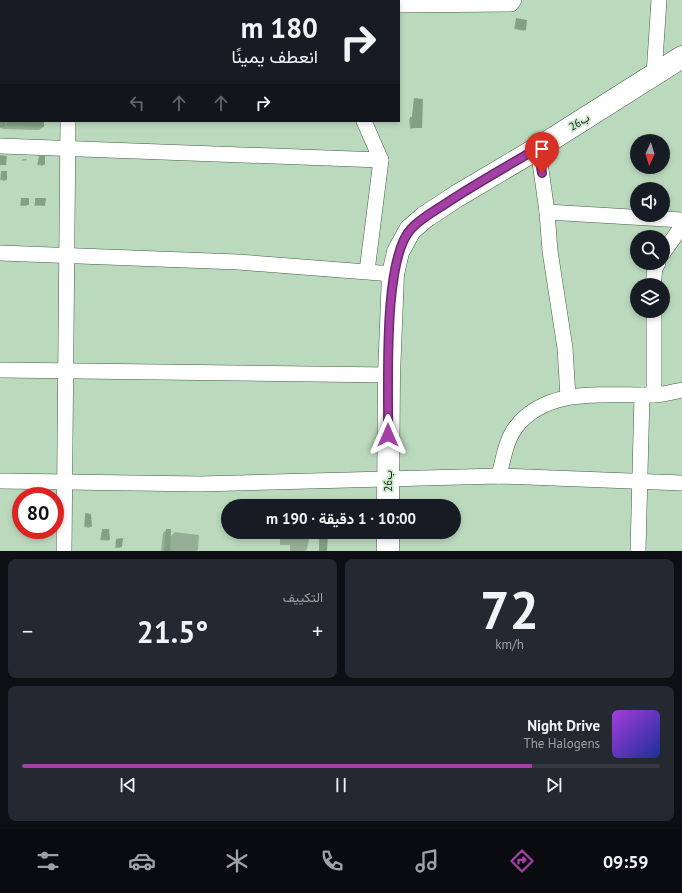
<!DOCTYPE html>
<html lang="ar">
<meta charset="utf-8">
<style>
:root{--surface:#171b24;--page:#242831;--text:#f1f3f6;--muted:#9ea1a6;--line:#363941;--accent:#a33fa5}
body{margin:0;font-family:"PT Sans",Vazirmatn,sans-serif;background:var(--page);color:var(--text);direction:rtl;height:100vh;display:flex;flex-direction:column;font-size:15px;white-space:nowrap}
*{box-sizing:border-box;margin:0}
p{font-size:13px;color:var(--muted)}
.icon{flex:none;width:22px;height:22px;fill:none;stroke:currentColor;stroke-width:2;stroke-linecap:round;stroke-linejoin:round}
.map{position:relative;height:551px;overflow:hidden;direction:ltr}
.sheet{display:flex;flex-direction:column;gap:8px;padding:8px;background:#0d0f14;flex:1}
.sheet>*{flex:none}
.guide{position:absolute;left:0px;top:0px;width:400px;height:122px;box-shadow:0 2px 6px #0003;direction:rtl;background:#171b24;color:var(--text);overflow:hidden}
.needle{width:26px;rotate:184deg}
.buttons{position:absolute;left:630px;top:134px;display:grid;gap:8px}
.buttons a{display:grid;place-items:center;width:40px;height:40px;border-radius:50%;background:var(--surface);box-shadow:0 2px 6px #0003;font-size:20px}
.speed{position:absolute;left:12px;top:487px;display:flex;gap:8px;font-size:20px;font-weight:700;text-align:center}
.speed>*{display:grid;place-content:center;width:52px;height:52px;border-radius:50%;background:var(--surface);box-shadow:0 2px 6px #0003;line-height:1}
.speed .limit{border:6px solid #d22;background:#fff;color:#111}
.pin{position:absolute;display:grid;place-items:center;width:34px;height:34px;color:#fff;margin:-41px -17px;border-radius:50% 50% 50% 0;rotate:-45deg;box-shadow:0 0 4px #0007}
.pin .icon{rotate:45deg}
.me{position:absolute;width:44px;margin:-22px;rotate:0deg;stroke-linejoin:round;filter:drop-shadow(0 0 3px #0008)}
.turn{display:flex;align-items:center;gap:14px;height:84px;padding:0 16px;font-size:18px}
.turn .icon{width:52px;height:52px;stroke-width:2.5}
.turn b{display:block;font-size:28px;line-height:34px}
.lanes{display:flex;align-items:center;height:38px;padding:0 16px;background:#0003;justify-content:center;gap:20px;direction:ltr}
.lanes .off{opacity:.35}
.big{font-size:30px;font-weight:700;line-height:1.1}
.sheet .tile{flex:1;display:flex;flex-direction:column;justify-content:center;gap:6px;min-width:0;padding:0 14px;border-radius:8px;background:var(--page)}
.sheet .dial{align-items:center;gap:0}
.dial b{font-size:52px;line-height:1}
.song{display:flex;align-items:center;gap:12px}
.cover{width:48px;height:48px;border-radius:6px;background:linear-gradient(135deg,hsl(280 70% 55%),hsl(230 70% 35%))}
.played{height:4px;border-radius:2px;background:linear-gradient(90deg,var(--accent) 80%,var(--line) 80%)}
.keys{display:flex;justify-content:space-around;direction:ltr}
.heat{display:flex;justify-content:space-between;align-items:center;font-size:22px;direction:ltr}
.sheet .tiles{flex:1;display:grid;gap:8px;grid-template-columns:1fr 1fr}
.tile:last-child{grid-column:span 2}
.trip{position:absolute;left:221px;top:499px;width:240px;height:40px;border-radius:20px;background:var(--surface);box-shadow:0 2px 6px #0003;font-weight:700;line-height:40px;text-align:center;direction:rtl}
.tabs{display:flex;height:64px;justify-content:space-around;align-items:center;background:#090b0e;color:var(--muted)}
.tabs .icon{width:28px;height:28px}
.tabs .active{color:var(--accent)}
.tabs b{font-size:18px;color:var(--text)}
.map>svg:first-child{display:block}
.shadow{fill:#0003}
.building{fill:#82a084}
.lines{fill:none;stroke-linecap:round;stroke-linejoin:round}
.minor-casing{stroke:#425d44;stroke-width:16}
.highway-casing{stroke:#425d44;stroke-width:23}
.minor{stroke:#fff;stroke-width:15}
.highway{stroke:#fff;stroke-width:22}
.route-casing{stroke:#6a296b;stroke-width:10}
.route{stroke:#a33fa5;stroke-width:7}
.labels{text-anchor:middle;stroke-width:3.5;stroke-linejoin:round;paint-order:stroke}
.street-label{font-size:11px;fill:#142015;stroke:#c8e7ca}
</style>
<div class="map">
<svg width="682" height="551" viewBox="0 0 682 551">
<rect width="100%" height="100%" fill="#bbdabd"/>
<!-- shadow -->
<g class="shadow">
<path d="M516 19 525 29 524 31 514 29Z"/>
<rect x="0" y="65" width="1" height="12"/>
<path d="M414 99 421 127 410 129 409 119 412 118Z"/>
<path d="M0 120 43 121V127L39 130 4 129 0 128Z"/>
<path d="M39 157 44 164 43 166 37 165Z"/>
<path d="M23 159H27V160L21 161Z"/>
<path d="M1 172 6 179 5 181 0 180Z"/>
<path d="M21 199 28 204 26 206H20Z"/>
<path d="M36 199 44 205 34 206Z"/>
<path d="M85 514 91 526 89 528 84 527Z"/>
<path d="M102 530 109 540 108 541 100 540Z"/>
<path d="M166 530 170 537 175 532 199 535 198 549 196 551H161L163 533Z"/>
<path d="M280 532H289L290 537 294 533 310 534 307 549 305 551H290V545H280Z"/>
<path d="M313 532H335L334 536 327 535 326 551H319V538L321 536 314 535Z"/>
<path d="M116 540 121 546 120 548H115Z"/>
</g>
<!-- building -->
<g class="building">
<path d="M516 18 527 20 526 30 515 28Z"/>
<path d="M414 98 423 99 422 128H411L410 117H412Z"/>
<rect x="0" y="121" width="5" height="6"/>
<path d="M7 121H44V127L6 126Z"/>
<path d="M0 155 7 156 6 165H0Z"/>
<path d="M39 156H45V165L38 164Z"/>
<path d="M1 171H7V180L1 179Z"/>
<rect x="21" y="198" width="8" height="7"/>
<path d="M35 198H46L45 206 35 205Z"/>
<path d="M85 513 91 514 92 527 85 526Z"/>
<path d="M102 529H109L110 540 101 539Z"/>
<path d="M166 529H171L170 551H164Z"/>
<path d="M314 532H336V535L315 534Z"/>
<path d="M320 535H328L327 551H319Z"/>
<path d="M123 538 122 547H116V539Z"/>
</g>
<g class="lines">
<!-- minor casing -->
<g class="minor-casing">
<g id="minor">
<path d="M365 0V1"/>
<path d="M69 1V0"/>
<path d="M399 5 511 4 514 0"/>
<path d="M0 32H1"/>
<path d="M654 75 659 0"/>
<path d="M364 121 381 160 367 271"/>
<path d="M0 146 381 160"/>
<path d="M538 148 547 212 550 251 565 348 568 397"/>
<path d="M547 212 682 220"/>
<path d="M0 253 238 262 393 274"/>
<path d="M663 253 682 226"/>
<path d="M653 285 655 269 658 263"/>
<path d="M654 311V395"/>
<path d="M0 370 389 375"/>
<path d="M499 476C503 460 506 440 516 427 548 386 607 396 652 395 662 395 672 392 682 390"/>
<path d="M0 481 200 484 499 476 682 483"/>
<path d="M64 551 68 121"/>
<path d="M638 551 642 395"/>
</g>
</g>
<!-- highway casing -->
<g class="highway-casing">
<g id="highway">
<path d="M388 506 389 375 393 274 398 252 410 230 425 217 457 196 538 148 682 57"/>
<path d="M388 551V532"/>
</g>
</g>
<!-- minor -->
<use href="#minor" class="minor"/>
<!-- highway -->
<use href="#highway" class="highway"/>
</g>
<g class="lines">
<!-- route casing -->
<g class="route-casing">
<path id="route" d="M388 435C389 390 382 260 411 229 419 220 431 213 442 206 473 185 506 167 538 148L542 173"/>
</g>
<!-- route -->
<use href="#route" class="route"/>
</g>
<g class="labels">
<!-- street labels -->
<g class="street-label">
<text transform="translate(579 122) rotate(-32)" y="4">26ب</text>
<text transform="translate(388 481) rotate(-90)" y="4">26ب</text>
</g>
</g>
</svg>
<div class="buttons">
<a><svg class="needle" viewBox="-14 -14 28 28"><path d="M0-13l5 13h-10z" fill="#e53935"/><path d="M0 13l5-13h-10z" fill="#9ea1a6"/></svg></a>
<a><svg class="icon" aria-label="sound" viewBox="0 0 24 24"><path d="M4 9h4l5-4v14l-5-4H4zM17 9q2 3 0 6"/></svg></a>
<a><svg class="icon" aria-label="search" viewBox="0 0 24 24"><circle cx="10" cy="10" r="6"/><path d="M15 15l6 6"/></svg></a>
<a><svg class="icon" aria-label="layers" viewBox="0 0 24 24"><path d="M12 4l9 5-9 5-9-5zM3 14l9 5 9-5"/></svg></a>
</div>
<div class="speed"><div class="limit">80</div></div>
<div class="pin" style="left:542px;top:173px;background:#d93025"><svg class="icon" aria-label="arrive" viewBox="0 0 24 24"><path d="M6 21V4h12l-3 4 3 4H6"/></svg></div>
<svg class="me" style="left:388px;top:435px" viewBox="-20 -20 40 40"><path d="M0-17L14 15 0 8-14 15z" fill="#a33fa5" stroke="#fff" stroke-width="4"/></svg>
<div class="trip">10:00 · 1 دقيقة · 190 m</div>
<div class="guide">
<div class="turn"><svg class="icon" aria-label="right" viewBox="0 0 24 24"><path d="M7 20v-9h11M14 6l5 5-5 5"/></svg><div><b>180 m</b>انعطف يمينًا</div></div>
<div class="lanes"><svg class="icon off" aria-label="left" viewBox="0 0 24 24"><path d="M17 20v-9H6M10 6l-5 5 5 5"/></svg><svg class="icon off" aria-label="ahead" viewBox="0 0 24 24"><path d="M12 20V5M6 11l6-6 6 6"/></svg><svg class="icon off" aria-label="ahead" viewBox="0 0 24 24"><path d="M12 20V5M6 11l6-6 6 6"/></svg><svg class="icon" aria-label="right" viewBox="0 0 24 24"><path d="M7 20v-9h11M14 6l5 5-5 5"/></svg></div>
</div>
</div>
<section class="sheet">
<div class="tiles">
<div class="tile dial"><b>72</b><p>km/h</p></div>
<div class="tile"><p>التكييف</p>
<div class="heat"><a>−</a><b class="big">21.5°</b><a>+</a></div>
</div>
<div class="tile">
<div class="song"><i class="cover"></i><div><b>Night Drive</b><p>The Halogens</p></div></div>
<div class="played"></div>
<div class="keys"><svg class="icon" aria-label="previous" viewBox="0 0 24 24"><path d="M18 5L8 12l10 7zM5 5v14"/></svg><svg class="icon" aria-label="pause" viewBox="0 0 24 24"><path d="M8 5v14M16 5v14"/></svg><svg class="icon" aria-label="next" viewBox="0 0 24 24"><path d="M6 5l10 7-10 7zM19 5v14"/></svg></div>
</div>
</div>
</section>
<nav class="tabs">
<b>09:59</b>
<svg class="icon active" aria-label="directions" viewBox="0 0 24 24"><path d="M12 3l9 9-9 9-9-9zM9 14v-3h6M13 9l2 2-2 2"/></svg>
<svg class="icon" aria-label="music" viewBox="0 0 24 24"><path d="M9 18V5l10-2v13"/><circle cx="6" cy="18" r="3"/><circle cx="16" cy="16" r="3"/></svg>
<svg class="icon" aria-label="phone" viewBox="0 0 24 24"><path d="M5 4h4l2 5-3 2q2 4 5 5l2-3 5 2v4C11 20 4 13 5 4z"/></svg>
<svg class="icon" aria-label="climate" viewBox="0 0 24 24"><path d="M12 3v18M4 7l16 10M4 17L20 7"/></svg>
<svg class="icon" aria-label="car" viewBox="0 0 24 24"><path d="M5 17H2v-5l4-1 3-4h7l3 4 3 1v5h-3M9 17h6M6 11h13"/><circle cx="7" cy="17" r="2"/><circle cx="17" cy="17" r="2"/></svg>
<svg class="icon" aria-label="filters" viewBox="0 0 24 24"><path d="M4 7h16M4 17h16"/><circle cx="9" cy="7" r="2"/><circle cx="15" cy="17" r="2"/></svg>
</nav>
